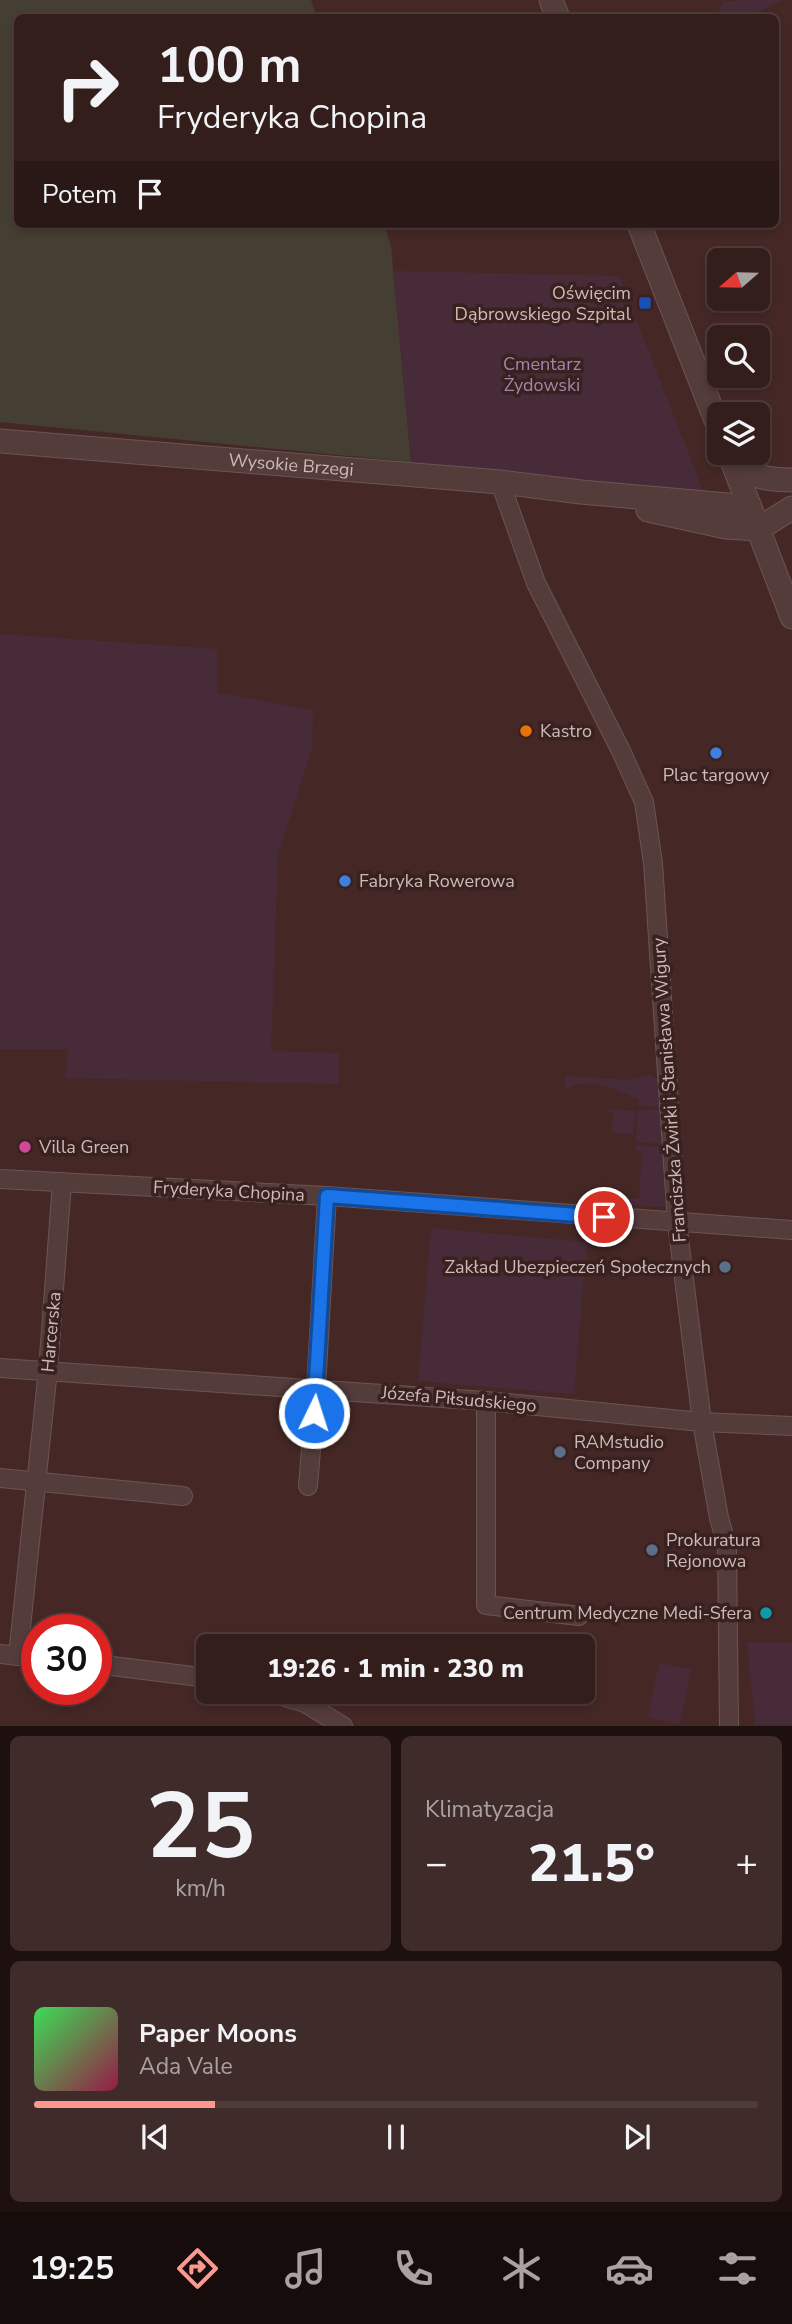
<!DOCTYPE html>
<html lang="pl">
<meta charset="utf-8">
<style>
:root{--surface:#341e1c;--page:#3f2b29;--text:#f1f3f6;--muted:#a9a2a3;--line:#4e3c3b;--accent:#fc988f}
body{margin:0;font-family:"Nunito Sans",sans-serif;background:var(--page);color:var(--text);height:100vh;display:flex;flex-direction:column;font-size:26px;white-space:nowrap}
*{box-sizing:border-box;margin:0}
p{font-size:23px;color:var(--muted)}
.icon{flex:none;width:38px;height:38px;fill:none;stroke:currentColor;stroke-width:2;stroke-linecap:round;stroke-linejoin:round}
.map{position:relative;height:1726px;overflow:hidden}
.side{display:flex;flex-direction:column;gap:10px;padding:10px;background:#1d100f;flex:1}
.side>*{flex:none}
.hud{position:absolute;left:14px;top:14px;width:765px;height:214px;border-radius:10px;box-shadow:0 4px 10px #0003,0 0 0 2px var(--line);background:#341e1c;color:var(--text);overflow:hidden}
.needle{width:46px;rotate:250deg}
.tools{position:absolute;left:707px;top:248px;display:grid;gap:14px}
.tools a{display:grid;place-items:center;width:63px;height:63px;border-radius:10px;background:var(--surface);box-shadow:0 4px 10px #0003,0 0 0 2px var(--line);font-size:35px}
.speed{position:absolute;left:21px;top:1614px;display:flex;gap:14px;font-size:35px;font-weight:700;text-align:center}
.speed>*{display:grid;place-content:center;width:91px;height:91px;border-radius:50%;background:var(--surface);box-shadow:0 4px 10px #0003,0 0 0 2px var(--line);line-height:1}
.speed .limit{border:10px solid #d22;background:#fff;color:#111}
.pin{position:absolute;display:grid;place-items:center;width:60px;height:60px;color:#fff;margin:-30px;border:4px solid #fff;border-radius:50%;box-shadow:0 2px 7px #0007}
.me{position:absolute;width:77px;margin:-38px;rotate:4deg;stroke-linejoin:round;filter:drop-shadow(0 0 5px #0008)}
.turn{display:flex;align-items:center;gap:24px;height:147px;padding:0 28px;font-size:32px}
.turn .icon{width:91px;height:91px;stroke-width:2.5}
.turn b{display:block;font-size:49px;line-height:60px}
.then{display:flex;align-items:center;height:66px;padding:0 28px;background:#0003;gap:14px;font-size:26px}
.big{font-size:52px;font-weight:800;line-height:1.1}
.side .card{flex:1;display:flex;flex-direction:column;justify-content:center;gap:10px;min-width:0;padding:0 24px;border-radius:10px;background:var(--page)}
.side .dial{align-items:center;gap:0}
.dial b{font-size:91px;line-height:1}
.song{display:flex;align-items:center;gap:21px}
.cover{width:84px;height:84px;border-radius:10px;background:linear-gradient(135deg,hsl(130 70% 55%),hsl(340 70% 35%))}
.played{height:7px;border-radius:4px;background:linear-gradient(90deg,var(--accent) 25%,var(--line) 25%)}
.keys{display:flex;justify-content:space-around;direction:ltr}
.heat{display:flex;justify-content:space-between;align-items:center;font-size:38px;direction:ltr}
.side .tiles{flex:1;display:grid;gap:10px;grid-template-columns:1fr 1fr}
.card:last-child{grid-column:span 2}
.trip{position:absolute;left:196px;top:1634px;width:399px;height:70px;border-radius:10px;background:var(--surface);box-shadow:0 4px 10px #0003,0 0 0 2px var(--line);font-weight:800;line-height:70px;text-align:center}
.tabs{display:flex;height:112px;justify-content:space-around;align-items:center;background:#150c0b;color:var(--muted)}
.tabs .icon{width:49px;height:49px}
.tabs .current{color:var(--accent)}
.tabs b{font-size:32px;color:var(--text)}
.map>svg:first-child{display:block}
.medical{fill:#453e33}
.green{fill:#482b38}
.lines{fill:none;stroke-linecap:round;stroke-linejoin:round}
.minor-casing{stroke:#6b5553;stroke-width:20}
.tertiary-casing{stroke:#6b5553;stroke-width:25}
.minor{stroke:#543c3b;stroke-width:18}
.tertiary{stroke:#543c3b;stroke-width:23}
.route-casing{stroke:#114b97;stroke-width:18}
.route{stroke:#1a73e8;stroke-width:12}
.transit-dot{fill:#1a4fb4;stroke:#39211f;stroke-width:2.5}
.food-dot{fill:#e8710a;stroke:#39211f;stroke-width:2.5}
.shop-dot{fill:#3f7fe0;stroke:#39211f;stroke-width:2.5}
.hotel-dot{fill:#d1479c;stroke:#39211f;stroke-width:2.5}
.service-dot{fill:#5c6f8a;stroke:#39211f;stroke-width:2.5}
.culture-dot{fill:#0f9aa8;stroke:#39211f;stroke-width:2.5}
.labels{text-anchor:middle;stroke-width:7;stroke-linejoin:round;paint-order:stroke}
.poi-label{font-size:18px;fill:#cdbab8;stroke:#39211f;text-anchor:start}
.park-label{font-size:18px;fill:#a285ad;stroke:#39211f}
.street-label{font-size:18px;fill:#cdbab8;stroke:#39211f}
</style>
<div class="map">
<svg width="792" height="1726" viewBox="0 0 792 1726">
<rect width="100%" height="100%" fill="#452826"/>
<!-- medical -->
<path class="medical" d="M0 0H311L317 17 18 18V224H384L391 246 411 462 0 422Z"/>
<!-- green -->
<g class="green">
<path d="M741 0H783L747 17H715L723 2Z"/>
<path d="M393 271 619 276 704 493 411 462Z"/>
<path d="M0 634 217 649 218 693 313 710 312 749 278 854 271 1051 339 1053 338 1084 65 1078 68 1049H0Z"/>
<path d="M648 1075 659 1079 661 1107 638 1106 639 1099C611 1088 588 1075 565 1090L566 1076 630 1080Z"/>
<path d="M607 1109 635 1111 633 1134 612 1133 613 1112 607 1111Z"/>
<path d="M638 1110H661L662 1144 636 1142Z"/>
<path d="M636 1145 662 1147 665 1206 661 1207 626 1205 627 1198 639 1199 642 1152 635 1151Z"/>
<path d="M431 1228 587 1242 574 1394 418 1381Z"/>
<path d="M747 1642 792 1643V1725H755Z"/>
<path d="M659 1663 691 1669 680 1724 648 1717Z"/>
</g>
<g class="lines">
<!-- minor casing -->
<g class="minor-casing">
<g id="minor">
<path d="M500 482 536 583 621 751 644 802 653 863 677 1223 702 1422 719 1518 727 1546 729 1726"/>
<path d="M0 1179 327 1196 792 1230"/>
<path d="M0 1368 486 1401 702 1422 792 1426"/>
<path d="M486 1401V1605L579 1616"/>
<path d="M0 1478 183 1496"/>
<path d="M308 1486 316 1389 327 1196"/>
<path d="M0 1654 37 1658"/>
<path d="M18 1656 48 1370 62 1182"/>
<path d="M96 1664 208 1678"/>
<path d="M268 1692 305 1703 343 1726"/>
</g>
</g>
<!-- tertiary casing -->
<g class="tertiary-casing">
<g id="tertiary">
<path d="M551 0 558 18"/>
<path d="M639 224 719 428"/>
<path id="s1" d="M0 441 500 482 581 492 750 507"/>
<path d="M729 453 792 617"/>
<path d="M732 461C756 477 764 480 792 480"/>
<path d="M648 510 726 527 758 529 792 508"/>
</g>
</g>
<!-- minor -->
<use href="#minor" class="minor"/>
<!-- tertiary -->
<use href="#tertiary" class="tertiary"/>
</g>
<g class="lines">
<!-- route casing -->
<g class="route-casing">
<path id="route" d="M314 1413 327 1196 604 1217"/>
</g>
<!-- route -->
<use href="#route" class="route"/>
</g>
<!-- markers -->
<rect class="transit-dot" x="638" y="296" width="14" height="14" rx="3.5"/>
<circle class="food-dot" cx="526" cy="731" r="7"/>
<g class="shop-dot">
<circle cx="716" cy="753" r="7"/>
<circle cx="345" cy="881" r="7"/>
</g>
<circle class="hotel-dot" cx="25" cy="1147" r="7"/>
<g class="service-dot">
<circle cx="725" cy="1267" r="7"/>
<circle cx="560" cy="1452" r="7"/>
<circle cx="652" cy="1550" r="7"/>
</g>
<circle class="culture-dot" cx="766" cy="1613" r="7"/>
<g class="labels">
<!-- poi labels -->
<g class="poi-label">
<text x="631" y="299" text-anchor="end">Oświęcim<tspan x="631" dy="21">Dąbrowskiego Szpital</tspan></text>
<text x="540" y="737">Kastro</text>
<text x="716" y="781" text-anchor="middle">Plac targowy</text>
<text x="359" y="887">Fabryka Rowerowa</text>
<text x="39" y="1153">Villa Green</text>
<text x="711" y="1273" text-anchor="end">Zakład Ubezpieczeń Społecznych</text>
<text x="574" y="1448">RAMstudio<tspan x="574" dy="21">Company</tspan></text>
<text x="666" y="1546">Prokuratura<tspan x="666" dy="21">Rejonowa</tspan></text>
<text x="752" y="1619" text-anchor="end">Centrum Medyczne Medi-Sfera</text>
</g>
<!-- park labels -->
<g class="park-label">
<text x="542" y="370">Cmentarz<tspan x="542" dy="21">Żydowski</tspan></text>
</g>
<!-- street labels -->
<g class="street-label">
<text dy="6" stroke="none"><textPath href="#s1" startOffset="292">Wysokie Brzegi</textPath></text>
<text transform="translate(669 1090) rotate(-94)" y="6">Franciszka Żwirki i Stanisława Wigury</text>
<text transform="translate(229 1191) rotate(3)" y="6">Fryderyka Chopina</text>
<text transform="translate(51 1332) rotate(-85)" y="6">Harcerska</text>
<text transform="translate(459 1399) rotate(5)" y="6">Józefa Piłsudskiego</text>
</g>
</g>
</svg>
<div class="tools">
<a><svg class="needle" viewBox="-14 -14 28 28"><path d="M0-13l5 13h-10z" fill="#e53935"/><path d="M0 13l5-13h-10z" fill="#a9a2a3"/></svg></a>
<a><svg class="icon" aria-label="search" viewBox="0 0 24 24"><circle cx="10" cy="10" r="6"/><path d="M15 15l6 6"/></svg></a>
<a><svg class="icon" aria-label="layers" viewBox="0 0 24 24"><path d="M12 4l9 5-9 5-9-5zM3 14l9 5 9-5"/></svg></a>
</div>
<div class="speed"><div class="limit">30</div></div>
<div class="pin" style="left:604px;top:1217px;background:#d93025"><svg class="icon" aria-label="arrive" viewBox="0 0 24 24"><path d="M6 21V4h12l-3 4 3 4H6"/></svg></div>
<svg class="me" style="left:314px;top:1413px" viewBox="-20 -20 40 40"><circle r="17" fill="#1a73e8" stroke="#fff" stroke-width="3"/><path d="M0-11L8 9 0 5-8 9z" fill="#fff"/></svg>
<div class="trip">19:26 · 1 min · 230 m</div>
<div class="hud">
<div class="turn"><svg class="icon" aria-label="right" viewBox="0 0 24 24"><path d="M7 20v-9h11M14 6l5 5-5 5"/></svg><div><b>100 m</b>Fryderyka Chopina</div></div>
<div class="then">Potem<svg class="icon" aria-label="arrive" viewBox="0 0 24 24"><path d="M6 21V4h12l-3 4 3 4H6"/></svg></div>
</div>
</div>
<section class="side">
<div class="tiles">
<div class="card dial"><b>25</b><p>km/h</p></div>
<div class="card"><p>Klimatyzacja</p>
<div class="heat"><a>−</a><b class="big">21.5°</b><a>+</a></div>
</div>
<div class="card">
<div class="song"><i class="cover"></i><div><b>Paper Moons</b><p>Ada Vale</p></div></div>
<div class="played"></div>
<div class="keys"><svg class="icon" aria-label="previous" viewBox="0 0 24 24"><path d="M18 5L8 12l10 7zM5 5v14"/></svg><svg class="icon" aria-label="pause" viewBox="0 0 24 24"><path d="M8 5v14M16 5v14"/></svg><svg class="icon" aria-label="next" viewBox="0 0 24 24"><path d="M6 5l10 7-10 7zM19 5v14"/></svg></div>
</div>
</div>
</section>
<nav class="tabs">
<b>19:25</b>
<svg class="icon current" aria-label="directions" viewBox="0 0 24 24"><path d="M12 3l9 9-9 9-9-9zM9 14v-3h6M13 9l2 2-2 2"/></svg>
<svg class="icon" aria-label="music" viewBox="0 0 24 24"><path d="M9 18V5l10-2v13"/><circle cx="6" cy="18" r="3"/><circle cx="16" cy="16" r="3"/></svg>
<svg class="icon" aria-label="phone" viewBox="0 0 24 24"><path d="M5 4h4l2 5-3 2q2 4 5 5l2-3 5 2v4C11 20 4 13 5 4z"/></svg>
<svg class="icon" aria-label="climate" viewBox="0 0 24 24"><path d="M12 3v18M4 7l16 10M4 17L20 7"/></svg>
<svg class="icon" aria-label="car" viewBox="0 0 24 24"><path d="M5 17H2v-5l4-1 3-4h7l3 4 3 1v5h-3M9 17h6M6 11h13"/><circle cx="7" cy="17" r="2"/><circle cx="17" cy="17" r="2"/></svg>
<svg class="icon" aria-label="filters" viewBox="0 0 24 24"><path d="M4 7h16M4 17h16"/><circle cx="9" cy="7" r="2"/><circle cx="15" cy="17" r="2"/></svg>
</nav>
